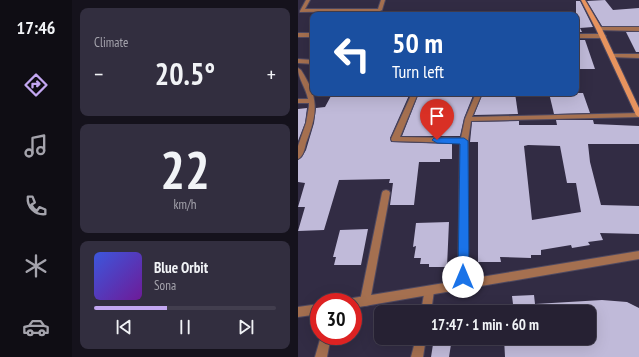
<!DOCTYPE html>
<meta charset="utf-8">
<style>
:root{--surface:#262133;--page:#322e3f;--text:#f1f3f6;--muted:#a4a3ac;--line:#423e4e;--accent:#c3a7f2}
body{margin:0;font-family:"PT Sans Narrow",sans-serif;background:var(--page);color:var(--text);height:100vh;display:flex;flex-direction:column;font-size:15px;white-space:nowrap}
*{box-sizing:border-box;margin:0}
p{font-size:13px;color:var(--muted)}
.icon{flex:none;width:22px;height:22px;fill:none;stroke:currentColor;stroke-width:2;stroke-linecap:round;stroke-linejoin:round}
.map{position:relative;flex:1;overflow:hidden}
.drawer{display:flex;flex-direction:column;gap:8px;padding:8px;background:#15121c;width:226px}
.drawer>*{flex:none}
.guide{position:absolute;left:12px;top:12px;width:269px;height:84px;border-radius:8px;box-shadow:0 4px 16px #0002,0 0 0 1px var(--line);background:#1a4fa0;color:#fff;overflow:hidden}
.speed{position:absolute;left:12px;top:293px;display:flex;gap:8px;font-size:20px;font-weight:700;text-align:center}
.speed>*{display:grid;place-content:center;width:52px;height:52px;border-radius:50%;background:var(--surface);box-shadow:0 4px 16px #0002,0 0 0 1px var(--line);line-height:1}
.speed .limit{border:6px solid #d22;background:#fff;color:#111}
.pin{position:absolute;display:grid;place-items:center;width:34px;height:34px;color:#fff;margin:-41px -17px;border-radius:50% 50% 50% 0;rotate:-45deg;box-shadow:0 0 4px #0007}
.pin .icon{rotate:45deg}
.me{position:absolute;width:44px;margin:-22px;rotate:0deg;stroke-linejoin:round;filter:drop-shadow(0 0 3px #0008)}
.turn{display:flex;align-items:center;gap:14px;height:84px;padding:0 16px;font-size:18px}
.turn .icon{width:52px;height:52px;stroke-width:2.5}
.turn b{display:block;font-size:28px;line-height:34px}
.big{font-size:30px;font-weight:600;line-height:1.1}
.drawer .widget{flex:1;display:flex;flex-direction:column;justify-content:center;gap:6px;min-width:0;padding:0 14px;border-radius:8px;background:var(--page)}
.drawer .dial{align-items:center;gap:0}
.dial b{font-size:52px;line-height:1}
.song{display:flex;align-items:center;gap:12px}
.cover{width:48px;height:48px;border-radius:6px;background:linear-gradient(135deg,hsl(230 70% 55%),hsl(280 70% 35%))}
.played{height:4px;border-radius:2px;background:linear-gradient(90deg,var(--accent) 40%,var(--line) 40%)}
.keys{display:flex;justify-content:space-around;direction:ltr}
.heat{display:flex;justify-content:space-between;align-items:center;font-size:22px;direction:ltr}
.trip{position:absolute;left:76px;top:305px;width:222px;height:40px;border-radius:8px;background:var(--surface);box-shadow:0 4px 16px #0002,0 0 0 1px var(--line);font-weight:600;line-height:40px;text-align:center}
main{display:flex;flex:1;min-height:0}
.tabs{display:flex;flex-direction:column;width:72px;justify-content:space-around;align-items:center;background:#0f0d14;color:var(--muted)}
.tabs .icon{width:28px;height:28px}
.tabs .selected{color:var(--accent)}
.tabs b{font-size:18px;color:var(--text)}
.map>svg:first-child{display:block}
.building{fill:#c0bad9;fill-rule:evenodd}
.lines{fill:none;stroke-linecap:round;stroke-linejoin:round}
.service-casing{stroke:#4f4960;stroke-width:2}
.minor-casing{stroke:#4f4960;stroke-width:2}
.tertiary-casing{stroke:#4f4960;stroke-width:2}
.secondary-casing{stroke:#4f4960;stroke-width:2}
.service{fill:#a57050;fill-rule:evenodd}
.minor{fill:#a57050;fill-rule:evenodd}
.tertiary{fill:#a57050;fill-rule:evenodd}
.secondary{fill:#e7935e;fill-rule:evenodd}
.route{fill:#1a73e8;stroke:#114b97}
</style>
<main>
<nav class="tabs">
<b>17:46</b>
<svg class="icon selected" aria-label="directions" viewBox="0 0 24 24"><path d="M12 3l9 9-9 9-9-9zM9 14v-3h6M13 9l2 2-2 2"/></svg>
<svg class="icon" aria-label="music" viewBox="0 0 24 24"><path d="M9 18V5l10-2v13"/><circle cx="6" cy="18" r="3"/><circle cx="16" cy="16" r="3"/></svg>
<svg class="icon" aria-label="phone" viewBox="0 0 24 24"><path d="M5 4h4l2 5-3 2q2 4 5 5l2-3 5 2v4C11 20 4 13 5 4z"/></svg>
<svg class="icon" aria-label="climate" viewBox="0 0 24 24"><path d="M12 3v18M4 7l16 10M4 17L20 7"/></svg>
<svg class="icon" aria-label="car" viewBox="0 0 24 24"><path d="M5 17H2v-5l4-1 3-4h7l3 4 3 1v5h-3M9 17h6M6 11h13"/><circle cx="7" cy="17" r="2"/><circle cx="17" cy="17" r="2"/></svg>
</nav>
<section class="drawer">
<div class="widget"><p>Climate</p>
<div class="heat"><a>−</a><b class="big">20.5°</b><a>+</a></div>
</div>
<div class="widget dial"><b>22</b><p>km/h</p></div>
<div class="widget">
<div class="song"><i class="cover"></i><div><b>Blue Orbit</b><p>Sona</p></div></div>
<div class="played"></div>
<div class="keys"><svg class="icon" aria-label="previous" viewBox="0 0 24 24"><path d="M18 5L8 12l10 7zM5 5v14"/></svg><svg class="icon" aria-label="pause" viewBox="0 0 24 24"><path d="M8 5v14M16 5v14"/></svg><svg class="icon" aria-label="next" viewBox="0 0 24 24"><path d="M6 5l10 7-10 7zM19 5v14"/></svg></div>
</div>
</section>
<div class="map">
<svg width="341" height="357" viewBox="0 0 341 357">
<rect width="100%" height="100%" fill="#322c44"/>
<!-- building -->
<g class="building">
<path d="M307 0 315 10 341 8V26H304L289 1Z"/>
<path d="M278 1H282L295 27 282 28 284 32H278Z"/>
<path d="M328 32H341V52H338Z"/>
<path d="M278 40H287L297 69H278Z"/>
<path d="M73 93H112L92 138 93 142 154 144V159H142V162H121L116 205H92L95 183H91L92 179 41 180 26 230 0 231 7 207H0L7 183 0 182V160L4 157 8 150 16 123 18 108 27 107 33 96 71 97Z"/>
<path d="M121 93H176L166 118 162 136H104Z"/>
<path d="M185 93H217L220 114 176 115Z"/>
<path d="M251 93H285L292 113 256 114Z"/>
<path d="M9 108 7 123 0 141V109Z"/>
<path d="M258 120H295L296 124 341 126V144H290L292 162 303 205 341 206V234L302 233 305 240 290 242 292 245 274 248 273 245 243 250V255H233V258L202 257 203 262H180V142H172L174 122 221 121V125H259ZM230 145 262 146 269 183H278L283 212 234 220 226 146Z"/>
<path d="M151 222 149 267H131V264H122L123 258H116L118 246 115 247 118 223Z"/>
<path d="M70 229 63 265H36L38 257H35L42 230Z"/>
<path d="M236 295 237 304 304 300 329 302 341 308V357H207L206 338H291V312H216L214 296Z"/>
<path d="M136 338H154L151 357H133Z"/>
</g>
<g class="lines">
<!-- service casing -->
<g class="service-casing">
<g id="service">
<path d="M278 34H305L308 36 305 38H278Z"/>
<path d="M314 54H341V58L312 57 311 56Z"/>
<path d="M88 190 91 191 92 193 72 301 71 305 67 306 63 305 62 301 84 193 85 191Z"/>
<path d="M23 336H33L29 357H17Z"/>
</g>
</g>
<!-- minor casing -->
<g class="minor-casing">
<g id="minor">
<path d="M8 0H12L7 9H80L83 0H87L84 10 82 11 2 12V11Z"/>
<path d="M301 27H341V31L299 30V28Z"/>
<rect x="0" y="33" width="15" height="4"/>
<path d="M0 59 15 60V64L0 63Z"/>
<path d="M0 68 3 70C21 98 20 112 8 143 7 148 5 157 0 159V146L8 123 11 106V103H0V99H10C8 88 0 79 0 68Z"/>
<path d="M114 93H120L102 137 163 138 167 119 178 93H184L174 117 341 113V117L173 121 170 141V285L169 288 165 290 161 288 160 285 162 143 94 141 93 139Z"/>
<path d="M131 286 135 288 136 291 133 312H123L127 288Z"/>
<path d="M118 338H128L125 357H113Z"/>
</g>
</g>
<!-- tertiary casing -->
<g class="tertiary-casing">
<g id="tertiary">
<path d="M341 251V259L55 308V302H50L51 299 55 298Z"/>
<path d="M21 304V314L0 317V307Z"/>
</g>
</g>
<!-- secondary casing -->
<g class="secondary-casing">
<path id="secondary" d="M283 0H287L304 29 341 108V117L338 115 298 29Z"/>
</g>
<!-- service -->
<use href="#service" class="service"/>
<!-- minor -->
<use href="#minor" class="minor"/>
<!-- tertiary -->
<use href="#tertiary" class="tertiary"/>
<!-- secondary -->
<use href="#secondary" class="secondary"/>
</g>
<!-- route -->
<path class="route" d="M136 138H166L170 141 171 277 169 280 165 282 161 280 160 277 162 144 139 143 134 140Z"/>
</svg>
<div class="speed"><div class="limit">30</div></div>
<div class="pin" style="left:139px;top:140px;background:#d93025"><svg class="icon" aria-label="arrive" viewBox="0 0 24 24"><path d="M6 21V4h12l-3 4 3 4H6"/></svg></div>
<svg class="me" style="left:165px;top:277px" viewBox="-20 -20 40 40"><circle r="19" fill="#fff"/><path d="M0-13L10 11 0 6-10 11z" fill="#1a73e8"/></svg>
<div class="trip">17:47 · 1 min · 60 m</div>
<div class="guide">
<div class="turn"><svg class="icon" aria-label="left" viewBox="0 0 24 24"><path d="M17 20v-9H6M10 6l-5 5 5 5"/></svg><div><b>50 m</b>Turn left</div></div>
</div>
</div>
</main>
